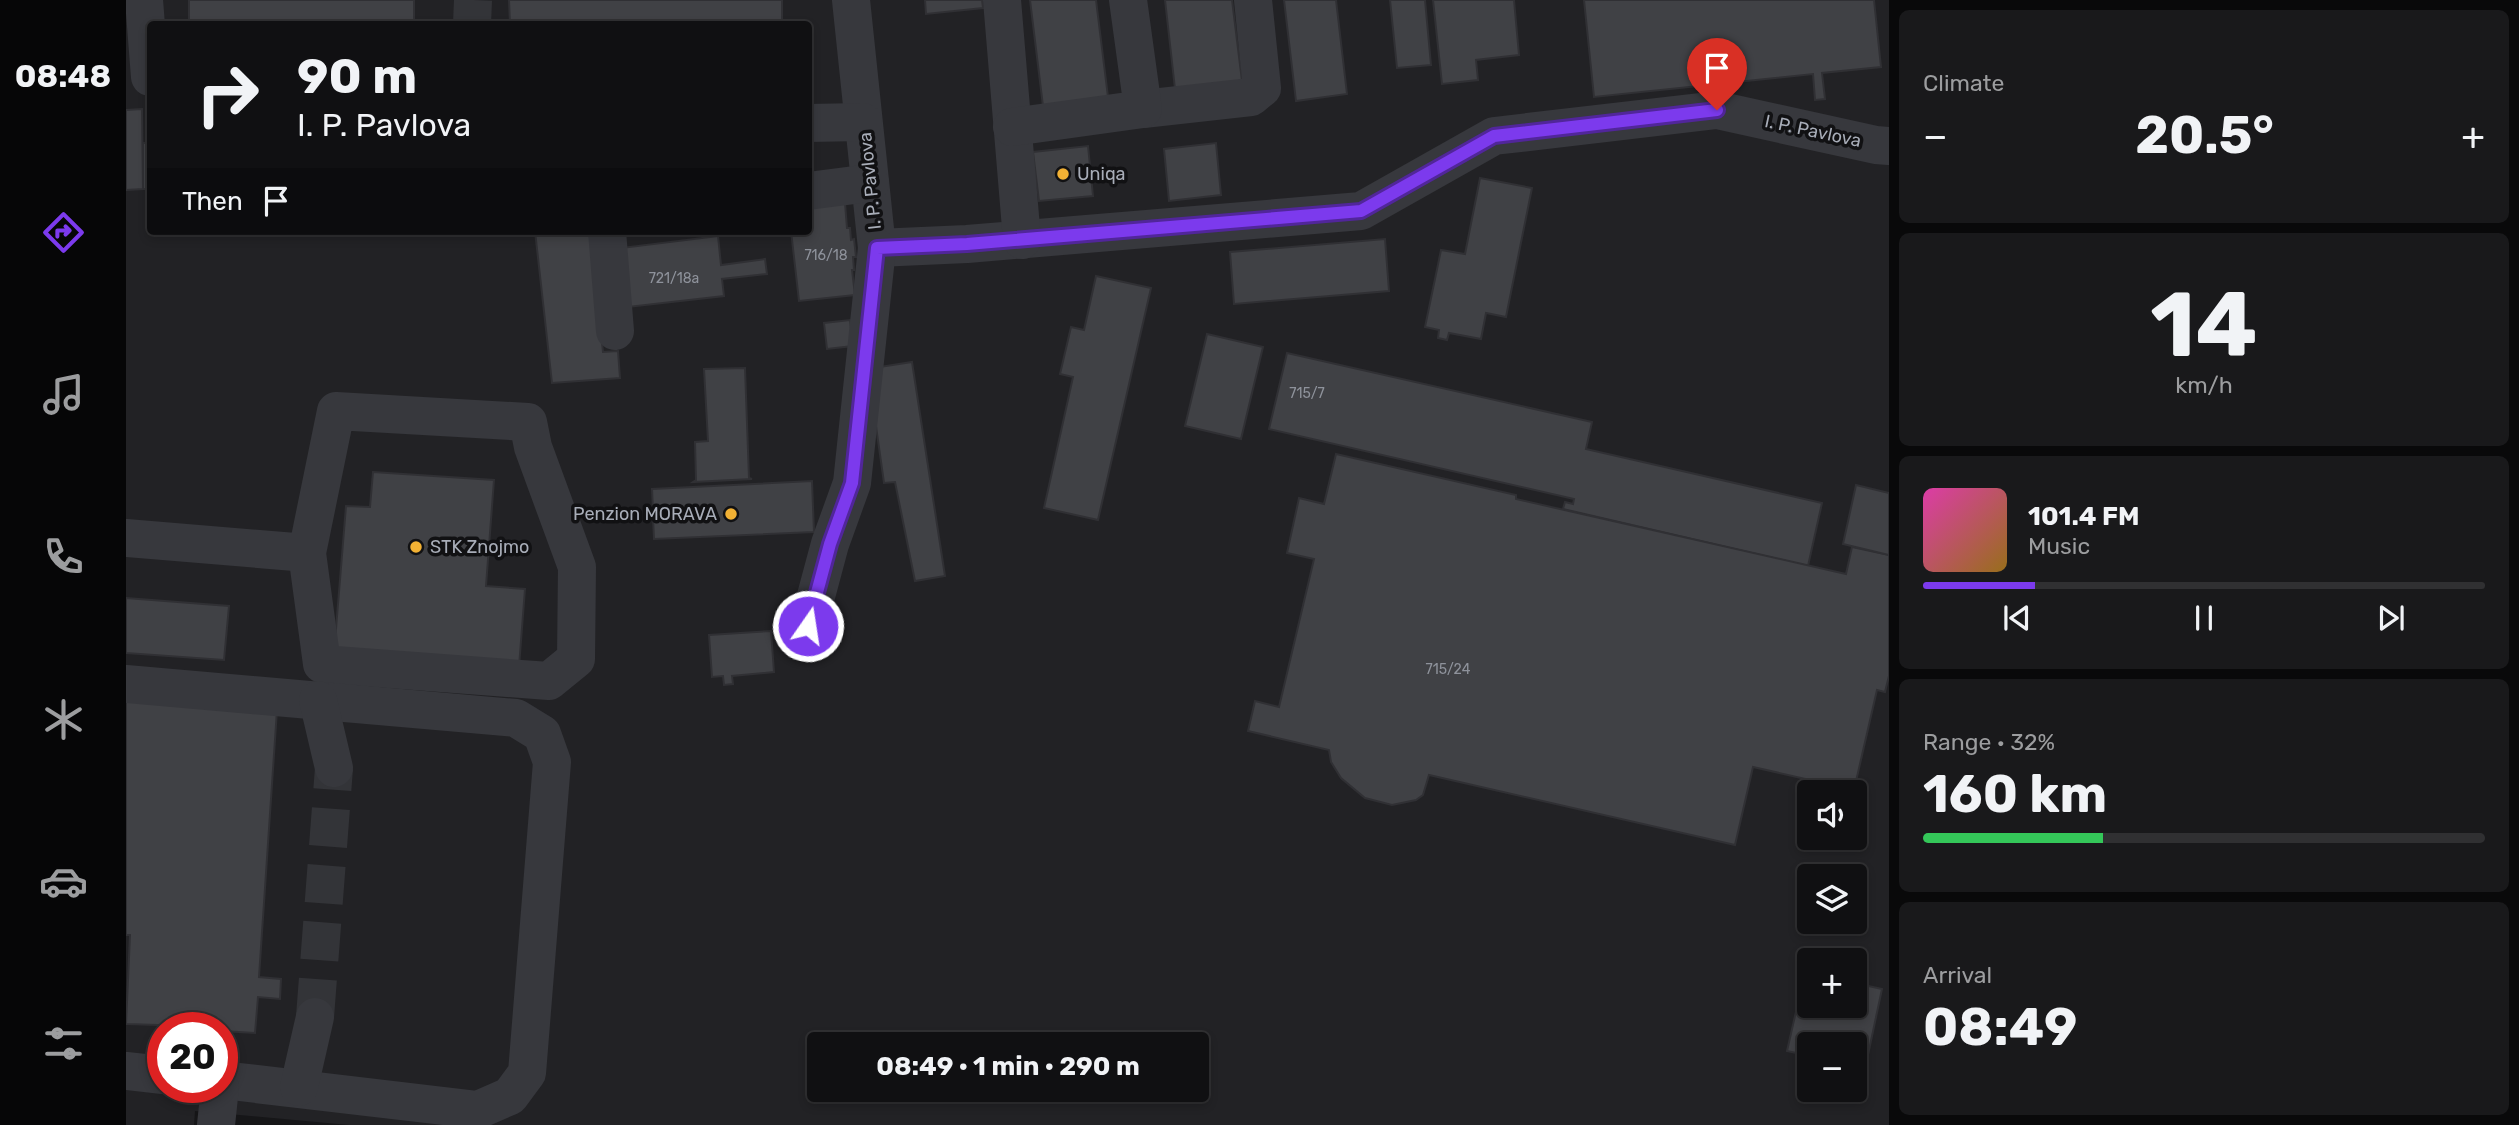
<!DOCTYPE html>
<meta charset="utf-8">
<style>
:root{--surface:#101012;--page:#19191b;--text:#f1f3f6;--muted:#9c9d9f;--line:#303032;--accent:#7c3aed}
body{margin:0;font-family:Rubik,sans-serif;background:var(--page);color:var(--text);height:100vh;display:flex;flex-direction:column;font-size:26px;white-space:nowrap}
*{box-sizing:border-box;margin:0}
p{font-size:23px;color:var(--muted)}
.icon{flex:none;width:38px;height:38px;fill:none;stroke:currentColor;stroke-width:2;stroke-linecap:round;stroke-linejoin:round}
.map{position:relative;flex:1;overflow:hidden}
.details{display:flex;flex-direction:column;gap:10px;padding:10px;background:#09090a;width:630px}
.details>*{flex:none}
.banner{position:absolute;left:21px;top:21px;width:665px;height:214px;border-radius:7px;box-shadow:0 4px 10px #0003,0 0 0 2px var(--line);background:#101012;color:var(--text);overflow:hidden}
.controls{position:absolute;left:1671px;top:780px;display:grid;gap:14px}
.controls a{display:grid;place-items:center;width:70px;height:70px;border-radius:7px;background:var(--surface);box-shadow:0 4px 10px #0003,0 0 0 2px var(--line);font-size:35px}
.speed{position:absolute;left:21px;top:1012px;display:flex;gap:14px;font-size:35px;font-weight:700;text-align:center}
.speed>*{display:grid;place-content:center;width:91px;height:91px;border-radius:50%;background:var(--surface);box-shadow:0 4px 10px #0003,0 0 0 2px var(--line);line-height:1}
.speed .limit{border:10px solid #d22;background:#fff;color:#111}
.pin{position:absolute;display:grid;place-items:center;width:60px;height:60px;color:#fff;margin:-72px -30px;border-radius:50% 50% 50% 0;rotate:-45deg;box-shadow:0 0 7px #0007}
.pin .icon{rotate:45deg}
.me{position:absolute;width:77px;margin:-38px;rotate:13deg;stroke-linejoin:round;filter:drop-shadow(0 0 5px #0008)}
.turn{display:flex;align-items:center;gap:24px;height:147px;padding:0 35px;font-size:32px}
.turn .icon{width:91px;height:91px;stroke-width:2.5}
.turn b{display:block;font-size:49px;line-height:60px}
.then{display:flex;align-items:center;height:66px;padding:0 35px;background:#0003;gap:14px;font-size:26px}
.big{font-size:52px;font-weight:700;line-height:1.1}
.details .widget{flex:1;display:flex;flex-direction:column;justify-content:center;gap:10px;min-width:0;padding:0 24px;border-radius:10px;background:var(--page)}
.details .dial{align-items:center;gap:0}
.dial b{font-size:91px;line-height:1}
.song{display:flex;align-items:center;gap:21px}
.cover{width:84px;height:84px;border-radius:10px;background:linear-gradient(135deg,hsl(320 70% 55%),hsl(40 70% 35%))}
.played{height:7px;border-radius:4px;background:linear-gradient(90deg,var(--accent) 20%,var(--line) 20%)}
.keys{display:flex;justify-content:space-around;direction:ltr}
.heat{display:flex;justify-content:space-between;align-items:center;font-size:38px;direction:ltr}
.charge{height:10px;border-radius:5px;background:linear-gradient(90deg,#34c759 32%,var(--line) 0)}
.trip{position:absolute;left:681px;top:1032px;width:402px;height:70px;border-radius:7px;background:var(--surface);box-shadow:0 4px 10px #0003,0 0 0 2px var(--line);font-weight:700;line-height:70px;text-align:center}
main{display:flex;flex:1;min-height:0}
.menu{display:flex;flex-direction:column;width:126px;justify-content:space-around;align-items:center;background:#060607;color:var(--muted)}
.menu .icon{width:49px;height:49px}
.menu .on{color:var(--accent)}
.menu b{font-size:32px;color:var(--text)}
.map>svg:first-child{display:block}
.built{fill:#222225;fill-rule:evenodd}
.building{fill:#404145;stroke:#303034;stroke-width:2}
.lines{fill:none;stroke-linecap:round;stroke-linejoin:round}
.minor-tunnel{stroke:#333438;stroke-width:38;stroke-dasharray:38 19;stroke-linecap:butt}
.minor{stroke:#37383d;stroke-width:38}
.route-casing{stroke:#51269a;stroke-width:18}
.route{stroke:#7c3aed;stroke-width:12}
.poi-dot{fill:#f2b134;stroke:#111113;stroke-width:2.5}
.labels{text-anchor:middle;stroke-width:7;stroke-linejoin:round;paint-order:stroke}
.number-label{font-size:14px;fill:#8e929b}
.street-label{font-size:18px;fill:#a8adb8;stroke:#111113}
.poi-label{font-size:18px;fill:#a8adb8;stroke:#111113;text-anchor:start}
</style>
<main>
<nav class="menu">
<b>08:48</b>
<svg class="icon on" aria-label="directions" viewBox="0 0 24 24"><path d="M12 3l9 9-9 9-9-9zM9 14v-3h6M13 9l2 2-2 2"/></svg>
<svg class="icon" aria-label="music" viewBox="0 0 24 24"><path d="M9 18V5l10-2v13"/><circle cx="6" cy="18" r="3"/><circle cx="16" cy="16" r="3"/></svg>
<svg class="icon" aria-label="phone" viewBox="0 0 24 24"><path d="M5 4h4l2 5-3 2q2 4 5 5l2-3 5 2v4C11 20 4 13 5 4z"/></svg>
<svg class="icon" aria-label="climate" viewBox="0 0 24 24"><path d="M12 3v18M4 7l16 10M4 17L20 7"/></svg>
<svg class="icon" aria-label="car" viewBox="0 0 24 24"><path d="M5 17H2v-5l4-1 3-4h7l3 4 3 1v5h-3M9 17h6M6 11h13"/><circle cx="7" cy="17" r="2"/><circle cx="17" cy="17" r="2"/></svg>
<svg class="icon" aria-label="filters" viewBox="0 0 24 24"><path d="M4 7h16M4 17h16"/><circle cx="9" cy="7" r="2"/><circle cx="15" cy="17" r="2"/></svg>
</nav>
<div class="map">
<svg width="1763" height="1125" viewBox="0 0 1763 1125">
<rect width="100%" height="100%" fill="#161618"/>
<!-- built -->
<path class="built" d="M0 0H1763V1125H223L69 1111 68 1125H0ZM24 24H682V231H24ZM1684 793H1729V838H1684ZM1684 877H1729V922H1684ZM1684 961H1729V1006H1684ZM37 1027H96V1087H37ZM693 1045H1071V1090H693ZM1684 1045H1729V1090H1684Z"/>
<!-- building -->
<g class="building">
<rect x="63" y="0" width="225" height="24"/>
<path d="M383 0H656V24H384Z"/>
<path d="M799 0H856L857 8 800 14Z"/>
<path d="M904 0H970L982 97 917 106Z"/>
<path d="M1039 0H1106L1116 81 1049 89Z"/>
<path d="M1158 0H1210L1221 94 1170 101Z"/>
<path d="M1264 0H1299L1305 65 1271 68Z"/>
<path d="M1307 0H1388L1393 55 1350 60 1352 80 1316 84Z"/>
<path d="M1458 0H1748L1755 67 1696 73 1699 99 1689 100 1687 74 1468 97Z"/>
<path d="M16 109 17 189 0 190V110Z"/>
<rect x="17" y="143" width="7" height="46"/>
<path d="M1090 143 1095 195 1043 201 1038 149Z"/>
<path d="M962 146 967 196 913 201 907 152Z"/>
<path d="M1354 178 1406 188 1380 317 1360 313 1355 339 1323 333 1321 340 1312 338 1313 330 1299 327 1315 250 1339 254Z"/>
<path d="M719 203 721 228H724L725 240 728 239 730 257H727L728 270H726L729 295 673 301 665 231H682V207Z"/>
<path d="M409 231H464L477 352 492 351 494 378 426 383Z"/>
<path d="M592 236 595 265 639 259 641 274 596 279 598 296 502 307 495 248Z"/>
<path d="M1259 239 1263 291 1108 304 1104 252Z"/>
<path d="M970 276 1025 288 972 520 918 508 947 377 934 374 945 327 958 330Z"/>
<path d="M724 320 727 346 701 349 698 323Z"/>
<path d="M1081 334 1137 347 1115 439 1059 426Z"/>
<path d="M1161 353 1466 422 1460 449 1696 503 1682 566 1437 509 1439 502 1447 504 1448 499 1143 429Z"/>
<path d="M786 362 819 576 789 581 769 482 758 483 745 391 747 368Z"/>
<path d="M619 368 623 478 626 479 567 482 570 480 569 442 582 441 578 369Z"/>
<path d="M1210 454 1390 495V499L1720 574 1726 547 1763 555V676L1759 692 1751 690 1728 790 1627 767 1609 845 1303 775 1297 795 1290 800 1266 805 1239 798 1215 778 1205 762 1203 750 1122 731 1129 701 1153 707 1188 559 1161 553 1173 498 1198 504Z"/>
<path d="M247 472 368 480 360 586 399 589 393 667 208 653 220 506 244 507Z"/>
<path d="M686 481 688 532 528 539 527 518 524 519 523 510H527L526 489Z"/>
<path d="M1730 485 1763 493V555L1717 544Z"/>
<path d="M0 598 103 606 98 660 0 653Z"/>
<path d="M645 631 648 672 606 676 607 684 598 685 597 676 586 677 583 635Z"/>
<path d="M0 700 151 710 133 977 155 979 154 999 132 997 129 1033 96 1031V1027L0 1024 4 935H0Z"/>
<path d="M1679 972 1684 973V1006H1729V983L1756 989 1739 1069 1729 1066V1045H1684V1056L1661 1051Z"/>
</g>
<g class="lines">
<!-- minor-tunnel -->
<g class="minor-tunnel">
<path d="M346 24 347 0"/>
<path d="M189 1017 208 768"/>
</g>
<!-- minor -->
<g class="minor">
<path d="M18 0 24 77"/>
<path d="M725 0 751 248 841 244 1235 211 1368 136 1591 110 1750 145 1763 146"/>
<path d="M876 0 896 240"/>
<path d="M1017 109 1125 97 1136 88 1127 0"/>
<path d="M682 123 737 122"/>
<path d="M886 127 1017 109 1002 0"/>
<path d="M682 191 744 183"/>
<path d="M481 231 489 331"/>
<path d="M0 538 181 553 210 411 402 422 407 447 451 567 450 659 423 681 196 664 181 553"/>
<path d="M682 626 704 544 726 483 751 248"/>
<path d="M0 684 390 718 416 734 426 762 401 1073 384 1096 352 1110 96 1080"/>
<path d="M192 700 208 768"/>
<path d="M0 1071 37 1075"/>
<path d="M173 1087 189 1017"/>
<path d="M90 1125 94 1087"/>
</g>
</g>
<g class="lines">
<!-- route casing -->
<g class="route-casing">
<path id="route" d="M682 626 704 544 726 483 751 248 841 244 1235 211 1368 136 1591 110"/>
</g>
<!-- route -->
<use href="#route" class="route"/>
</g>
<!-- markers -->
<g class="poi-dot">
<circle cx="937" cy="174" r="7"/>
<circle cx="605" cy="514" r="7"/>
<circle cx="290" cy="547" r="7"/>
</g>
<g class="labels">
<!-- number labels -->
<g class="number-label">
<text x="700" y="260">716/18</text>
<text x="548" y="283">721/18a</text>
<text x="1181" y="398">715/7</text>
<text x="1322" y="674">715/24</text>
</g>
<!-- street labels -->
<g class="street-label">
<text transform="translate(1687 131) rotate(12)" y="6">I. P. Pavlova</text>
<text transform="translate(744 181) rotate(-96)" y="6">I. P. Pavlova</text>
</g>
<!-- poi labels -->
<g class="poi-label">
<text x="951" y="180">Uniqa</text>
<text x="591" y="520" text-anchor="end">Penzion MORAVA</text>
<text x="304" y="553">STK Znojmo</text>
</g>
</g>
</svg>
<div class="controls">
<a><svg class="icon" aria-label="sound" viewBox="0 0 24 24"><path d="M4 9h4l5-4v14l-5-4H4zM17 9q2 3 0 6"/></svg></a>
<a><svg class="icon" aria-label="layers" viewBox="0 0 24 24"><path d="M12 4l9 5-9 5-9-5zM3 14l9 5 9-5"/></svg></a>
<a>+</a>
<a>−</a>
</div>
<div class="speed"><div class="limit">20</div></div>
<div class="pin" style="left:1591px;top:110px;background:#d93025"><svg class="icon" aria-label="arrive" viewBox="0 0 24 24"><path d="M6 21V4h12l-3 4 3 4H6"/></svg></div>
<svg class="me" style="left:682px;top:626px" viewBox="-20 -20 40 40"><circle r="17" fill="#7c3aed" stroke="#fff" stroke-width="3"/><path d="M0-11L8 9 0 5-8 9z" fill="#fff"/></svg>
<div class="trip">08:49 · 1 min · 290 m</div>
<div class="banner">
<div class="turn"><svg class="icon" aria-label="right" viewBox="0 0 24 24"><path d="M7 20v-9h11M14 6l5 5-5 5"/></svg><div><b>90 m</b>I. P. Pavlova</div></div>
<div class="then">Then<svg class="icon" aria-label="arrive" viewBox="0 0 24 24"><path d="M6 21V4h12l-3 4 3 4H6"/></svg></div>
</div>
</div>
<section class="details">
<div class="widget"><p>Climate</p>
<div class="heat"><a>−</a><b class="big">20.5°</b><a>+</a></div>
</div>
<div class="widget dial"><b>14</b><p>km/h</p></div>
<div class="widget">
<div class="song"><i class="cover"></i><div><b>101.4 FM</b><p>Music</p></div></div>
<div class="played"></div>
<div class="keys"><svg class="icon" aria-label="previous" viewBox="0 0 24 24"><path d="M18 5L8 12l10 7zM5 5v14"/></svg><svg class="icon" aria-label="pause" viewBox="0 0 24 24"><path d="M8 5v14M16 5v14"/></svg><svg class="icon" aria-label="next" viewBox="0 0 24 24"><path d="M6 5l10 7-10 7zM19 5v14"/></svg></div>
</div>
<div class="widget"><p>Range · 32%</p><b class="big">160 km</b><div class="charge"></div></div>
<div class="widget"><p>Arrival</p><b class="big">08:49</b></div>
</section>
</main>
